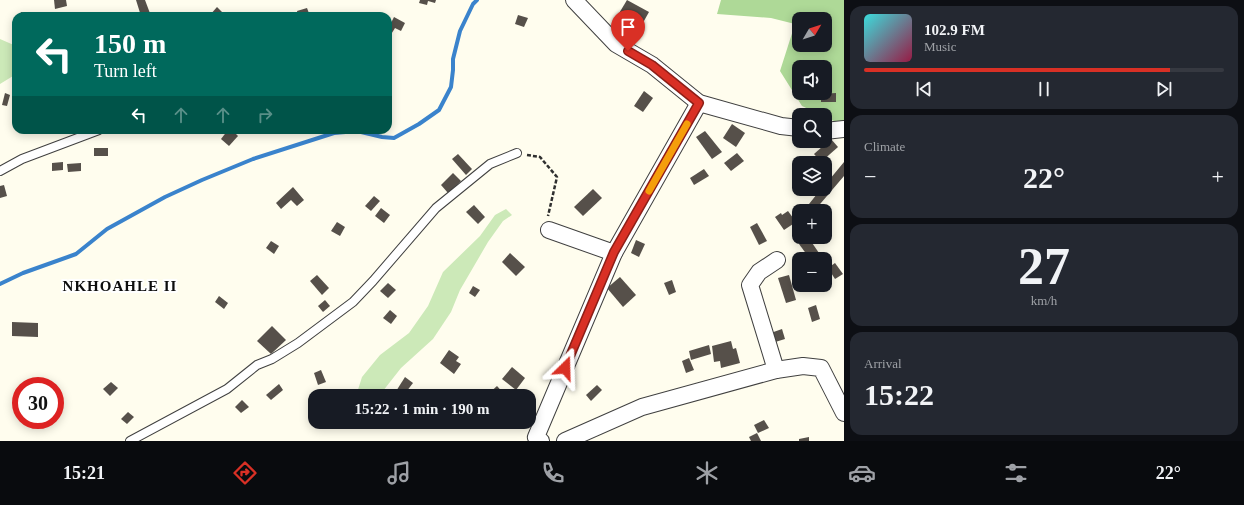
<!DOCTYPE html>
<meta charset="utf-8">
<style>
:root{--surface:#171b24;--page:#242831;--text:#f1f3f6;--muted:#9ea1a6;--line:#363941;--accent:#d93025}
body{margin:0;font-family:"Times New Roman",serif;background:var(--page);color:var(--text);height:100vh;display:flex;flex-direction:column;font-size:15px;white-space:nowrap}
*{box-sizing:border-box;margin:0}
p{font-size:13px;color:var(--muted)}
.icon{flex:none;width:22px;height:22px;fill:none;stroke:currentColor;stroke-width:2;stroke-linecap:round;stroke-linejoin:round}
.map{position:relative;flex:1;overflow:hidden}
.sheet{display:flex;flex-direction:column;gap:6px;padding:6px;background:#0d0f14;width:400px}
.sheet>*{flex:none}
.hud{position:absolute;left:12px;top:12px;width:380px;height:122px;border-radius:12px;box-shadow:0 2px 10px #0003;background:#00695c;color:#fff;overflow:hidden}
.needle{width:26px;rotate:51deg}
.fabs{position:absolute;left:792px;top:12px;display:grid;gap:8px}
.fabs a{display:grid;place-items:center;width:40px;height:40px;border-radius:8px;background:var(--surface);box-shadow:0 2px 10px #0003;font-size:20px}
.speed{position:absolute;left:12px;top:377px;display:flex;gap:8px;font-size:20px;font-weight:700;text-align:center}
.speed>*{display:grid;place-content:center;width:52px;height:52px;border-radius:50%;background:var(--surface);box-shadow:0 2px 10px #0003;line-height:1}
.speed .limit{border:6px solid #d22;background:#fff;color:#111}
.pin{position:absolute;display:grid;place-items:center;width:34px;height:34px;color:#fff;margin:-41px -17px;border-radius:50% 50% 50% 0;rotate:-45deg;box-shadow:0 0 4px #0007}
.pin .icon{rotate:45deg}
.me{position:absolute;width:44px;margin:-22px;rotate:22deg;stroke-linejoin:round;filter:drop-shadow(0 0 3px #0008)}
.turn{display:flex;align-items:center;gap:14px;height:84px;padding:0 16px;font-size:18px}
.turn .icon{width:52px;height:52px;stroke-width:2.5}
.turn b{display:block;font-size:28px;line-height:34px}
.lanes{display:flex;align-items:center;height:38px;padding:0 16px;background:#0003;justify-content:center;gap:20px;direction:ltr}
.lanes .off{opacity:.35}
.big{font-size:30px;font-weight:600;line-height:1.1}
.sheet .tile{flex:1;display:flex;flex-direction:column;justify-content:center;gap:6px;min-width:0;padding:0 14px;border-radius:12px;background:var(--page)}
.sheet .dial{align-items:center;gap:0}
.dial b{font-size:52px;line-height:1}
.song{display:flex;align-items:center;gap:12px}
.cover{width:48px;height:48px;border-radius:6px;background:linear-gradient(135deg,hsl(180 70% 55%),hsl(340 70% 35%))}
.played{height:4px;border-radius:2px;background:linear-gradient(90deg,var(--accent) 85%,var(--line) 85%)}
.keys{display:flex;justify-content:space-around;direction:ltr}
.heat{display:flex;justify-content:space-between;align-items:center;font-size:22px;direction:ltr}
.trip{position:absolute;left:308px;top:389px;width:228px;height:40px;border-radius:12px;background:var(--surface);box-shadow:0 2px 10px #0003;font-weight:600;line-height:40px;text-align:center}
.tabs{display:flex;height:64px;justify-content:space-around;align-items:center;background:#090b0e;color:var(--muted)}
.tabs .icon{width:28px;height:28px}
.tabs .active{color:var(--accent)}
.tabs b{font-size:18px;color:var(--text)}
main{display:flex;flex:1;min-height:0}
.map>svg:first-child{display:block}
.green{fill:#cce9b8}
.forest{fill:#aed997;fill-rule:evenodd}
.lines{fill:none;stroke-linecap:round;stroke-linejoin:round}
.stream{stroke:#3a83cc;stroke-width:4}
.building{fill:#56504a}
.lane-casing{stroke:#404040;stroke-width:10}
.street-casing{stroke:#404040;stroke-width:18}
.path{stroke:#2f2f2f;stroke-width:2.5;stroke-dasharray:4 2;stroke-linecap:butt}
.lane{stroke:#fff;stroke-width:8}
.street{stroke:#fff;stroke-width:16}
.route-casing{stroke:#8d1f18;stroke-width:10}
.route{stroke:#d93025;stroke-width:7}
.slow{stroke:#f59e0b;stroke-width:7}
.labels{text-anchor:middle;stroke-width:4;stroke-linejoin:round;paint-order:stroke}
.district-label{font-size:15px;font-weight:bold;letter-spacing:1px;fill:#0d0d0d;stroke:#fff}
</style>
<main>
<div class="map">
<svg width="844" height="441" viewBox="0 0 844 441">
<rect width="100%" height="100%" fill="#fffdee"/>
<!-- green -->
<g class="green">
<path d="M0 39 16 46V77L13 76 0 84Z"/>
<path d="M506 209 512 215 503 221 488 242 460 290 451 312 433 339 401 368 379 396H356L362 377 380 355 409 333 428 306 443 272 480 236 495 215Z"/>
</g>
<!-- forest -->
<path class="forest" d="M721 0H844V123L841 124 825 117V115H821L802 106 780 71 795 24 771 18 717 14ZM799 19H825V45H799ZM799 67H825V93H799Z"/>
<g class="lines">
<!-- stream -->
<path class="stream" d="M0 284 23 273 76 254 107 229 165 197 202 180 253 159 334 133 357 131 382 137 394 138 419 124 439 110 451 87 453 70V59L460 31 473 4 477 0"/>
</g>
<!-- building -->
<g class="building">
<path d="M54 0H66L67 6 55 9Z"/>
<path d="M136 0H145L151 16H141Z"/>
<path d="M420 0H436L435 3 428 1 427 5 419 3Z"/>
<path d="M627 0 649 12 640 28 618 15Z"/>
<path d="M217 7 225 15 224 16 210 15Z"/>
<path d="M307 8 310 16H298L297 11Z"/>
<path d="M21 12 34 14 33 16H20Z"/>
<path d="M518 15 528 18 524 27 515 24Z"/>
<path d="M394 17 405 23 401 31 395 28 390 36 388 35V23L390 25Z"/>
<path d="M644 91 653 98 643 112 634 106Z"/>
<path d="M5 93 10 95 7 106 2 105Z"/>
<path d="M836 93V102H821V94Z"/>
<path d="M732 124 745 133 736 147 723 138Z"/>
<path d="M228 130H232L238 136 229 146 221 139Z"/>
<path d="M705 131 722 152 712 159 696 137Z"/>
<path d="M831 139 838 147 821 162 814 154Z"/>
<rect x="94" y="148" width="14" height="8"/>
<path d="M737 153 744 161 731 171 724 163Z"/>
<path d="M458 154 472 169 466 175 452 159Z"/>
<path d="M63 162V170L52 171V163Z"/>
<path d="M844 162V176L815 210 809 204 821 189H825V185Z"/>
<path d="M81 163V171L68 172 67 164Z"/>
<path d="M704 169 709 176 694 185 690 178Z"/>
<path d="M453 173 461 181 448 193 441 185Z"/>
<path d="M4 185 7 196 0 198V186Z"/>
<path d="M293 187 304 200 297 206 291 200 281 209 276 203Z"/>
<path d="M593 189 602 198 583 216 574 207Z"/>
<path d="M374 196 380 201 371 211 365 206Z"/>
<path d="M474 205 485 217 478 224 466 212Z"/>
<path d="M808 205 812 211H801Z"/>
<path d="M381 208 390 215 384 223 375 216Z"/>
<path d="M788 211 796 222 784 230 775 217 781 213 782 215Z"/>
<path d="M337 222 345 227 340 236 331 231Z"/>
<path d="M757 223 767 241 759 245 750 227Z"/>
<path d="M808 237 819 253 810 259 799 244Z"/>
<path d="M636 240 645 244 639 257 631 253Z"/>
<path d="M271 241 279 246 274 254 266 248Z"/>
<path d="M510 253 525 267 516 276 502 262Z"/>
<path d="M835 263 843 274 835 279 828 268Z"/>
<path d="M317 275 329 288 322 295 310 281Z"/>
<path d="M789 275 796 300 786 303 778 278Z"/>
<path d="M620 277 636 295 623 307 607 288Z"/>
<path d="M672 280 676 292 669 295 664 283Z"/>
<path d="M388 283 396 290 388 298 380 291Z"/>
<path d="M473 286 480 290 475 297 469 293Z"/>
<path d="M219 296 228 303 224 309 215 302Z"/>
<path d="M325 300 330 306 323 312 318 306Z"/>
<path d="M816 305 820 319 812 322 808 308Z"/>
<path d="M390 310 397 316 391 324 383 318Z"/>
<path d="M12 322 38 323V337L12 336Z"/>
<path d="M272 326 286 340 271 354 257 341Z"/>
<path d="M782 329 785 339 772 343 768 334Z"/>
<path d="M731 341 733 349 736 348 740 363 721 368 720 361 714 362 712 346Z"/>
<path d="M709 345 711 354 691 360 689 351Z"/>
<path d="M449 350 459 357 456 361 461 364 454 374 440 363Z"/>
<path d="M689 358 694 370 686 373 682 361Z"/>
<path d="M512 367 525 378 516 390 502 379Z"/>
<path d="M321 370 326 382 318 385 314 373Z"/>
<path d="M405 377 413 383 403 396H393Z"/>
<path d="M111 382 118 388 110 396 103 389Z"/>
<path d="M279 384 283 390 271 400 266 395Z"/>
<path d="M597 385 602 390 591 401 586 395Z"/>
<path d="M497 386 506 396H486Z"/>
<path d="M242 400 249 407 241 413 235 407Z"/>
<path d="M128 412 134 417 127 424 121 419Z"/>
<path d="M764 420 769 428 758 433 754 425Z"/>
<path d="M757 433 761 441H751L749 437Z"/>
<path d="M809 437V441H799V439Z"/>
</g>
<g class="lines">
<!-- lane casing -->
<g class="lane-casing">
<g id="lane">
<path d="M0 171 22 159 99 130"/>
<path d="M130 441 227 389 257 365 272 359 298 343 353 302 373 281 436 208 490 164 517 153"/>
</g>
</g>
<!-- street casing -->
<g class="street-casing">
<g id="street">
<path d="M574 0 616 44 652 65 699 103 781 126 799 128"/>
<path d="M825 131 844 129"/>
<path d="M549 230 614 253"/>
<path d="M776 370 750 285 759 272 777 260"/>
<path d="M541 441 536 437 614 253 699 103"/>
<path d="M565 441 642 407 776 370 803 366 821 368 844 413"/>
</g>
</g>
<!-- path -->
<path class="path" d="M527 155 540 157 557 177 548 216"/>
<!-- lane -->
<use href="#lane" class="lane"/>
<!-- street -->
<use href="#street" class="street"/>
</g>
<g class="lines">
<!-- route casing -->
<g class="route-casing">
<path id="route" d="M565 368 614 252 699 103 652 65 628 51"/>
</g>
<!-- route -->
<use href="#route" class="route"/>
<!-- slow -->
<path class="slow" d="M649 191 687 124"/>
</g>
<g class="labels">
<!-- district labels -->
<g class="district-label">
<text x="120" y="291">NKHOAHLE II</text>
</g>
</g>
</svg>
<div class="fabs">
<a><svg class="needle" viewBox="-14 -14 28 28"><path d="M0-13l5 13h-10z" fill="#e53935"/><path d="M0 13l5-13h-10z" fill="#9ea1a6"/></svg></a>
<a><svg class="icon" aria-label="sound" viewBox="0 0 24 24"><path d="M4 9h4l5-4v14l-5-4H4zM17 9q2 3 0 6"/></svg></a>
<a><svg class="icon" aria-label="search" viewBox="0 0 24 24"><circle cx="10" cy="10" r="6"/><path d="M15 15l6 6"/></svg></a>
<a><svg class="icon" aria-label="layers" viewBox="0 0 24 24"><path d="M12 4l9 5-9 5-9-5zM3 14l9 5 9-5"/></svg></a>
<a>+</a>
<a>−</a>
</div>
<div class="speed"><div class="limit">30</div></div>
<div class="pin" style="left:628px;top:51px;background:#d93025"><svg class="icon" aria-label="arrive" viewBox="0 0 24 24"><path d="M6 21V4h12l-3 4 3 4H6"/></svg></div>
<svg class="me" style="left:565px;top:368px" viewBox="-20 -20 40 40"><path d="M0-17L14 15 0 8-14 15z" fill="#d93025" stroke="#fff" stroke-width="4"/></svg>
<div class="trip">15:22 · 1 min · 190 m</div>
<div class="hud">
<div class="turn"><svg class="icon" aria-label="left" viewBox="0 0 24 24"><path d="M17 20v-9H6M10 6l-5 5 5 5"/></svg><div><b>150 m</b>Turn left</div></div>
<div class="lanes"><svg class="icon" aria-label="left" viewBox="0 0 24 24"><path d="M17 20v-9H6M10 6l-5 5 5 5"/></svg><svg class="icon off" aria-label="ahead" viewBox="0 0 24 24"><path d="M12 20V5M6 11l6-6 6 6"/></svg><svg class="icon off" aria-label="ahead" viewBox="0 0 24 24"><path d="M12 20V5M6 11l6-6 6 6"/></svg><svg class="icon off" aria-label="right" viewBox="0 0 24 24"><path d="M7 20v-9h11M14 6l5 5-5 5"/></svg></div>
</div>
</div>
<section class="sheet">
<div class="tile">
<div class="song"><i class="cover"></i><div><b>102.9 FM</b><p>Music</p></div></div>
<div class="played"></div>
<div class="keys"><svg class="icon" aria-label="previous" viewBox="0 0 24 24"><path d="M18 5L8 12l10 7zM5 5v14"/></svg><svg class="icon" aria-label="pause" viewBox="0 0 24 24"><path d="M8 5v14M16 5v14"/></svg><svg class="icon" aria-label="next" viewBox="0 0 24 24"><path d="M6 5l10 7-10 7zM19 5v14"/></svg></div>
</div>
<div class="tile"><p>Climate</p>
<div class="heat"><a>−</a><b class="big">22°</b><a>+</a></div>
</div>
<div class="tile dial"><b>27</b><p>km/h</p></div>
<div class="tile"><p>Arrival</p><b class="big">15:22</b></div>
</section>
</main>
<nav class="tabs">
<b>15:21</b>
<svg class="icon active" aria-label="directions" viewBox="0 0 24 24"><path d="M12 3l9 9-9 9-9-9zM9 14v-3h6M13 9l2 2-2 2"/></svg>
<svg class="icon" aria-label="music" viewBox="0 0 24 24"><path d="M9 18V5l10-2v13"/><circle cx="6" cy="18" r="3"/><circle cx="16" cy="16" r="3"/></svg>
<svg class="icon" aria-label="phone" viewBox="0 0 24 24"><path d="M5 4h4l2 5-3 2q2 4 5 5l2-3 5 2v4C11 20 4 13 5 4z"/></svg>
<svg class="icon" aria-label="climate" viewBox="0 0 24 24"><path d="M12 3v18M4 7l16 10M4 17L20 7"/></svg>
<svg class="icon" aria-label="car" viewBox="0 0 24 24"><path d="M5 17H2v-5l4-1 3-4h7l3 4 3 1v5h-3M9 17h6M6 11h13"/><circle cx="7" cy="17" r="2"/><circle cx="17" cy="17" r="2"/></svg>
<svg class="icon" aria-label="filters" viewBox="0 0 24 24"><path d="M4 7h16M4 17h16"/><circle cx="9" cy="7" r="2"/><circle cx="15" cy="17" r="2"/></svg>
<b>22°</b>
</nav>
